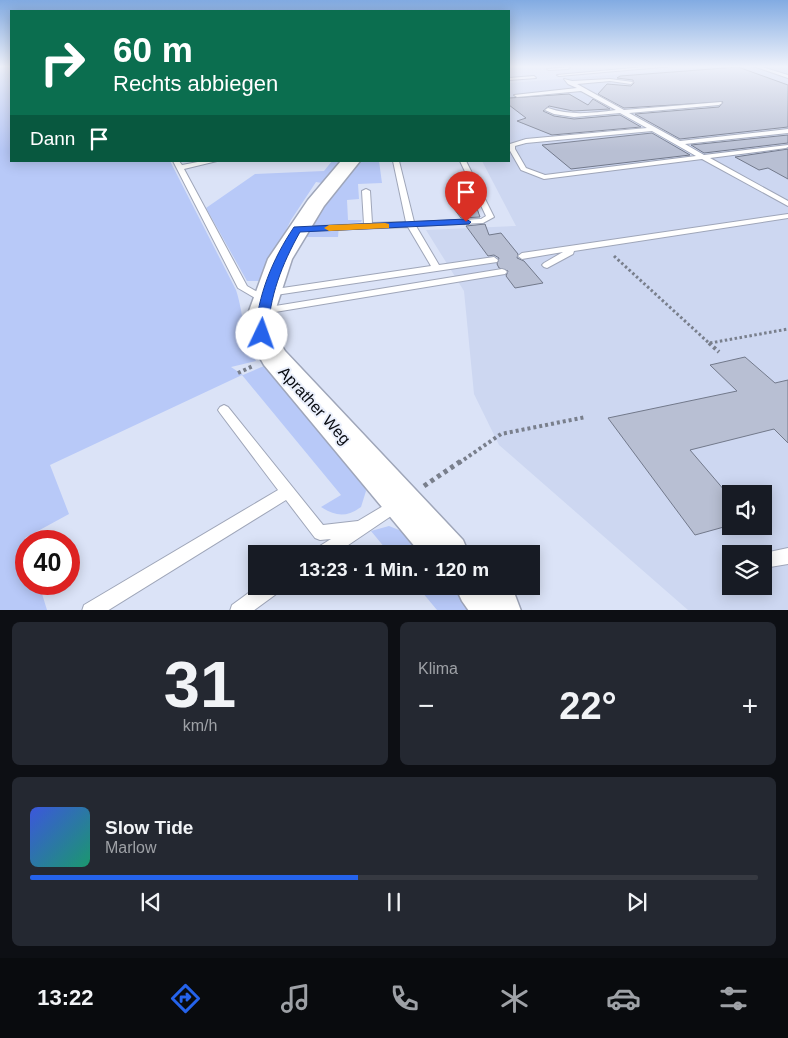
<!DOCTYPE html>
<html lang="de">
<meta charset="utf-8">
<style>
:root{--surface:#171b24;--page:#242831;--text:#f1f3f6;--muted:#9ea1a6;--line:#363941;--accent:#2563eb}
body{margin:0;font-family:Helvetica,sans-serif;background:var(--page);color:var(--text);height:100vh;display:flex;flex-direction:column;font-size:19px;white-space:nowrap}
*{box-sizing:border-box;margin:0}
p{font-size:16px;color:var(--muted)}
.icon{flex:none;width:28px;height:28px;fill:none;stroke:currentColor;stroke-width:2;stroke-linecap:round;stroke-linejoin:round}
.map{position:relative;height:610px;overflow:hidden}
.sheet{display:flex;flex-direction:column;gap:12px;padding:12px;background:#0d0f14;flex:1}
.sheet>*{flex:none}
.guide{position:absolute;left:10px;top:10px;width:500px;height:152px;border-radius:0px;box-shadow:0 2px 12px #0003;background:#0b6e4f;color:#fff;overflow:hidden}
.buttons{position:absolute;left:722px;top:485px;display:grid;gap:10px}
.buttons a{display:grid;place-items:center;width:50px;height:50px;border-radius:0px;background:var(--surface);box-shadow:0 2px 12px #0003;font-size:25px}
.speed{position:absolute;left:15px;top:530px;display:flex;gap:10px;font-size:25px;font-weight:700;text-align:center}
.speed>*{display:grid;place-content:center;width:65px;height:65px;border-radius:50%;background:var(--surface);box-shadow:0 2px 12px #0003;line-height:1}
.speed .limit{border:8px solid #d22;background:#fff;color:#111}
.pin{position:absolute;display:grid;place-items:center;width:42px;height:42px;color:#fff;margin:-51px -21px;border-radius:50% 50% 50% 0;rotate:-45deg;box-shadow:0 0 5px #0007}
.pin .icon{rotate:45deg}
.me{position:absolute;width:55px;margin:-28px;rotate:3deg;stroke-linejoin:round;filter:drop-shadow(0 0 4px #0008)}
.turn{display:flex;align-items:center;gap:18px;height:105px;padding:0 20px;font-size:22px}
.turn .icon{width:65px;height:65px;stroke-width:2.5}
.turn b{display:block;font-size:35px;line-height:42px}
.then{display:flex;align-items:center;height:48px;padding:0 20px;background:#0003;gap:10px;font-size:19px}
.big{font-size:38px;font-weight:700;line-height:1.1}
.sheet .tile{flex:1;display:flex;flex-direction:column;justify-content:center;gap:8px;min-width:0;padding:0 18px;border-radius:8px;background:var(--page)}
.sheet .dial{align-items:center;gap:0}
.dial b{font-size:65px;line-height:1}
.song{display:flex;align-items:center;gap:15px}
.cover{width:60px;height:60px;border-radius:8px;background:linear-gradient(135deg,hsl(230 70% 55%),hsl(160 70% 35%))}
.played{height:5px;border-radius:2px;background:linear-gradient(90deg,var(--accent) 45%,var(--line) 45%)}
.keys{display:flex;justify-content:space-around;direction:ltr}
.heat{display:flex;justify-content:space-between;align-items:center;font-size:28px;direction:ltr}
.sheet .tiles{flex:1;display:grid;gap:12px;grid-template-columns:1fr 1fr}
.tile:last-child{grid-column:span 2}
.trip{position:absolute;left:248px;top:545px;width:292px;height:50px;border-radius:0px;background:var(--surface);box-shadow:0 2px 12px #0003;font-weight:700;line-height:50px;text-align:center}
.tab-bar{display:flex;height:80px;justify-content:space-around;align-items:center;background:#090b0e;color:var(--muted)}
.tab-bar .icon{width:35px;height:35px}
.tab-bar .active{color:var(--accent)}
.tab-bar b{font-size:22px;color:var(--text)}
.map>svg:first-child{display:block}
.built{fill:#cdd7f1;fill-rule:evenodd}
.green{fill:#b8c9f8}
.building{fill:#b8bfd3;stroke:#72798b}
.lines{fill:none;stroke-linecap:round;stroke-linejoin:round}
.service-casing{stroke:#9fa6b9;stroke-width:2}
.tertiary-casing{stroke:#9fa6b9;stroke-width:3}
.path-far2{stroke:#797f8c;stroke-width:3;stroke-dasharray:2.5 2.5;stroke-linecap:butt}
.path-far1{stroke:#797f8c;stroke-width:4;stroke-dasharray:3 3;stroke-linecap:butt}
.path{stroke:#797f8c;stroke-width:5;stroke-dasharray:4 4;stroke-linecap:butt}
.service{fill:#fff;fill-rule:evenodd}
.tertiary{fill:#fff;fill-rule:evenodd}
.route{fill:#2563eb;stroke:#184099}
.slow{fill:#f59e0b}
.labels{text-anchor:middle;stroke-width:4;stroke-linejoin:round;paint-order:stroke}
.street-label{font-size:16px;fill:#090c12;stroke:#ebf0fc}
</style>
<div class="map">
<svg width="788" height="611" viewBox="0 0 788 611">
<rect width="100%" height="100%" fill="#dbe3f7"/>
<!-- built -->
<path class="built" d="M720 66H788V610H688L499 445 474 394 464 291 426 230 516 226 482 161H509V83ZM731 494H764V526H731ZM731 554H764V586H731Z"/>
<!-- green -->
<g class="green">
<path d="M0 66H11V161H170L236 290C245 318 241 334 256 361L231 367 243 375 264 366 363 482 366 491 361 507C346 518 335 516 321 507L341 495 242 375 50 465 69 514 25 538 26 584H39L47 610H0Z"/>
<path d="M332 161H379L382 183 358 184 359 199 347 200 348 220H362L361 222 339 225 338 237H306L319 212 339 186 316 182 291 220 261 281H247L206 208 255 174 324 171Z"/>
<path d="M389 526 404 532 423 554H390L371 531Z"/>
<path d="M417 586H451L472 610H437Z"/>
</g>
<!-- building -->
<g class="building">
<path d="M738 67 788 85V127L680 139 635 114 719 107 723 102 624 108 598 94 607 84 631 86 634 83 633 80 617 78 620 76Z"/>
<path d="M569 94 588 105 593 99 610 109 573 111 549 106 543 111 554 116 574 119 620 115 641 127 552 135 517 121 526 118 509 105V98Z"/>
<path d="M652 133 690 155 571 169 542 145Z"/>
<path d="M788 135V143L704 153 691 145Z"/>
<path d="M788 149V179L768 168 759 170 735 157Z"/>
<path d="M474 200 480 217 461 218 448 201Z"/>
<path d="M485 224 489 235 501 233 518 254 517 258 524 261 543 283 515 288 506 276 508 271 499 268 497 264 499 258 494 255 488 256 466 226Z"/>
<path d="M745 357 775 383 788 380V443L774 429 690 450 731 498V525L695 535 608 418 737 391 710 365Z"/>
</g>
<g class="lines">
<!-- service casing -->
<g class="service-casing">
<g id="service">
<path d="M655 66H673L559 76 557 75Z"/>
<path d="M753 66H759L788 75V78Z"/>
<path d="M570 67 568 69 549 70 547 69Z"/>
<path d="M534 76 536 78 509 80V78Z"/>
<path d="M564 79 572 81 610 79 633 82 631 84 610 81 577 84 624 110 721 102 722 103 719 105 629 113 680 141 788 129V133L685 144 704 155 788 145V147L786 148 710 158 788 201V206L702 159 544 179 521 170 509 149 510 144 526 139 647 128 620 113 574 117 554 114 545 110 548 108C571 116 592 113 616 110L581 91 517 97 514 95 577 88 568 84ZM652 131 696 156 545 175 526 168 515 149V146L526 143Z"/>
<path d="M173 161H179L182 165 203 161H217L184 169 247 286 268 298 270 300 268 302H262L238 288Z"/>
<path d="M393 161H399L414 222 481 219 486 216 460 161H466L494 217 483 223 416 226 439 265 494 257 498 260 497 262 269 296 266 295 264 293 266 291 269 290 431 266 408 227 298 231 294 229 298 227 364 224 362 191 366 189 370 191 372 223 406 222Z"/>
<path d="M788 214V218L574 251 573 254 547 268 544 267 542 265 544 263 563 252 522 259 518 256 522 253Z"/>
<path d="M502 269 505 270 507 272 505 274 263 314 258 311 263 308Z"/>
<path d="M224 405 228 407 323 525 358 521 395 499 400 500 402 505 400 510 335 554H313L315 549 331 539 320 540 315 538 286 500 107 611H82L84 605 278 490 220 413 218 410 220 407Z"/>
<path d="M788 548V564L764 568V554H760Z"/>
<path d="M258 586H281L279 592 253 611H230L232 605Z"/>
</g>
</g>
<!-- tertiary casing -->
<g class="tertiary-casing">
<g id="tertiary">
<path d="M341 161H360L324 206 292 259 275 311V335L285 351 463 540 469 554H421L264 365 247 335 249 311 268 259 308 200Z"/>
<path d="M455 586H507L515 595 521 611H469L462 601Z"/>
</g>
</g>
<!-- path-far2 -->
<g class="path-far2">
<path d="M614 256 710 344"/>
<path d="M710 343 788 329"/>
</g>
<!-- path-far1 -->
<g class="path-far1">
<path d="M709 343 719 352"/>
<path d="M238 373 253 366"/>
<path d="M459 463 501 434 586 417"/>
</g>
<!-- path -->
<path class="path" d="M424 486 461 461"/>
<!-- service -->
<use href="#service" class="service"/>
<!-- tertiary -->
<use href="#tertiary" class="tertiary"/>
</g>
<!-- sky -->
<linearGradient id="sky" x2="0" y2="1"><stop stop-color="#82abe2"/><stop offset="0.44" stop-color="#eff2fb"/><stop offset="1" stop-color="#eff2fb" stop-opacity="0"/></linearGradient>
<rect width="788" height="151" fill="url(#sky)"/>
<!-- route -->
<path class="route" d="M466 219 471 222 469 224 300 232C282 264 269 297 268 334L262 338 255 334C258 295 272 260 294 227Z"/>
<!-- slow -->
<path class="slow" d="M385 223 389 224V228L329 231 324 228 329 225Z"/>
<g class="labels">
<!-- street labels -->
<g class="street-label">
<text transform="translate(315 405) rotate(48)" y="6">Aprather Weg</text>
</g>
</g>
</svg>
<div class="buttons">
<a><svg class="icon" aria-label="sound" viewBox="0 0 24 24"><path d="M4 9h4l5-4v14l-5-4H4zM17 9q2 3 0 6"/></svg></a>
<a><svg class="icon" aria-label="layers" viewBox="0 0 24 24"><path d="M12 4l9 5-9 5-9-5zM3 14l9 5 9-5"/></svg></a>
</div>
<div class="speed"><div class="limit">40</div></div>
<div class="pin" style="left:466px;top:222px;background:#d93025"><svg class="icon" aria-label="arrive" viewBox="0 0 24 24"><path d="M6 21V4h12l-3 4 3 4H6"/></svg></div>
<svg class="me" style="left:262px;top:334px" viewBox="-20 -20 40 40"><circle r="19" fill="#fff"/><path d="M0-13L10 11 0 6-10 11z" fill="#2563eb"/></svg>
<div class="trip">13:23 · 1 Min. · 120 m</div>
<div class="guide">
<div class="turn"><svg class="icon" aria-label="right" viewBox="0 0 24 24"><path d="M7 20v-9h11M14 6l5 5-5 5"/></svg><div><b>60 m</b>Rechts abbiegen</div></div>
<div class="then">Dann<svg class="icon" aria-label="arrive" viewBox="0 0 24 24"><path d="M6 21V4h12l-3 4 3 4H6"/></svg></div>
</div>
</div>
<section class="sheet">
<div class="tiles">
<div class="tile dial"><b>31</b><p>km/h</p></div>
<div class="tile"><p>Klima</p>
<div class="heat"><a>−</a><b class="big">22°</b><a>+</a></div>
</div>
<div class="tile">
<div class="song"><i class="cover"></i><div><b>Slow Tide</b><p>Marlow</p></div></div>
<div class="played"></div>
<div class="keys"><svg class="icon" aria-label="previous" viewBox="0 0 24 24"><path d="M18 5L8 12l10 7zM5 5v14"/></svg><svg class="icon" aria-label="pause" viewBox="0 0 24 24"><path d="M8 5v14M16 5v14"/></svg><svg class="icon" aria-label="next" viewBox="0 0 24 24"><path d="M6 5l10 7-10 7zM19 5v14"/></svg></div>
</div>
</div>
</section>
<nav class="tab-bar">
<b>13:22</b>
<svg class="icon active" aria-label="directions" viewBox="0 0 24 24"><path d="M12 3l9 9-9 9-9-9zM9 14v-3h6M13 9l2 2-2 2"/></svg>
<svg class="icon" aria-label="music" viewBox="0 0 24 24"><path d="M9 18V5l10-2v13"/><circle cx="6" cy="18" r="3"/><circle cx="16" cy="16" r="3"/></svg>
<svg class="icon" aria-label="phone" viewBox="0 0 24 24"><path d="M5 4h4l2 5-3 2q2 4 5 5l2-3 5 2v4C11 20 4 13 5 4z"/></svg>
<svg class="icon" aria-label="climate" viewBox="0 0 24 24"><path d="M12 3v18M4 7l16 10M4 17L20 7"/></svg>
<svg class="icon" aria-label="car" viewBox="0 0 24 24"><path d="M5 17H2v-5l4-1 3-4h7l3 4 3 1v5h-3M9 17h6M6 11h13"/><circle cx="7" cy="17" r="2"/><circle cx="17" cy="17" r="2"/></svg>
<svg class="icon" aria-label="filters" viewBox="0 0 24 24"><path d="M4 7h16M4 17h16"/><circle cx="9" cy="7" r="2"/><circle cx="15" cy="17" r="2"/></svg>
</nav>
